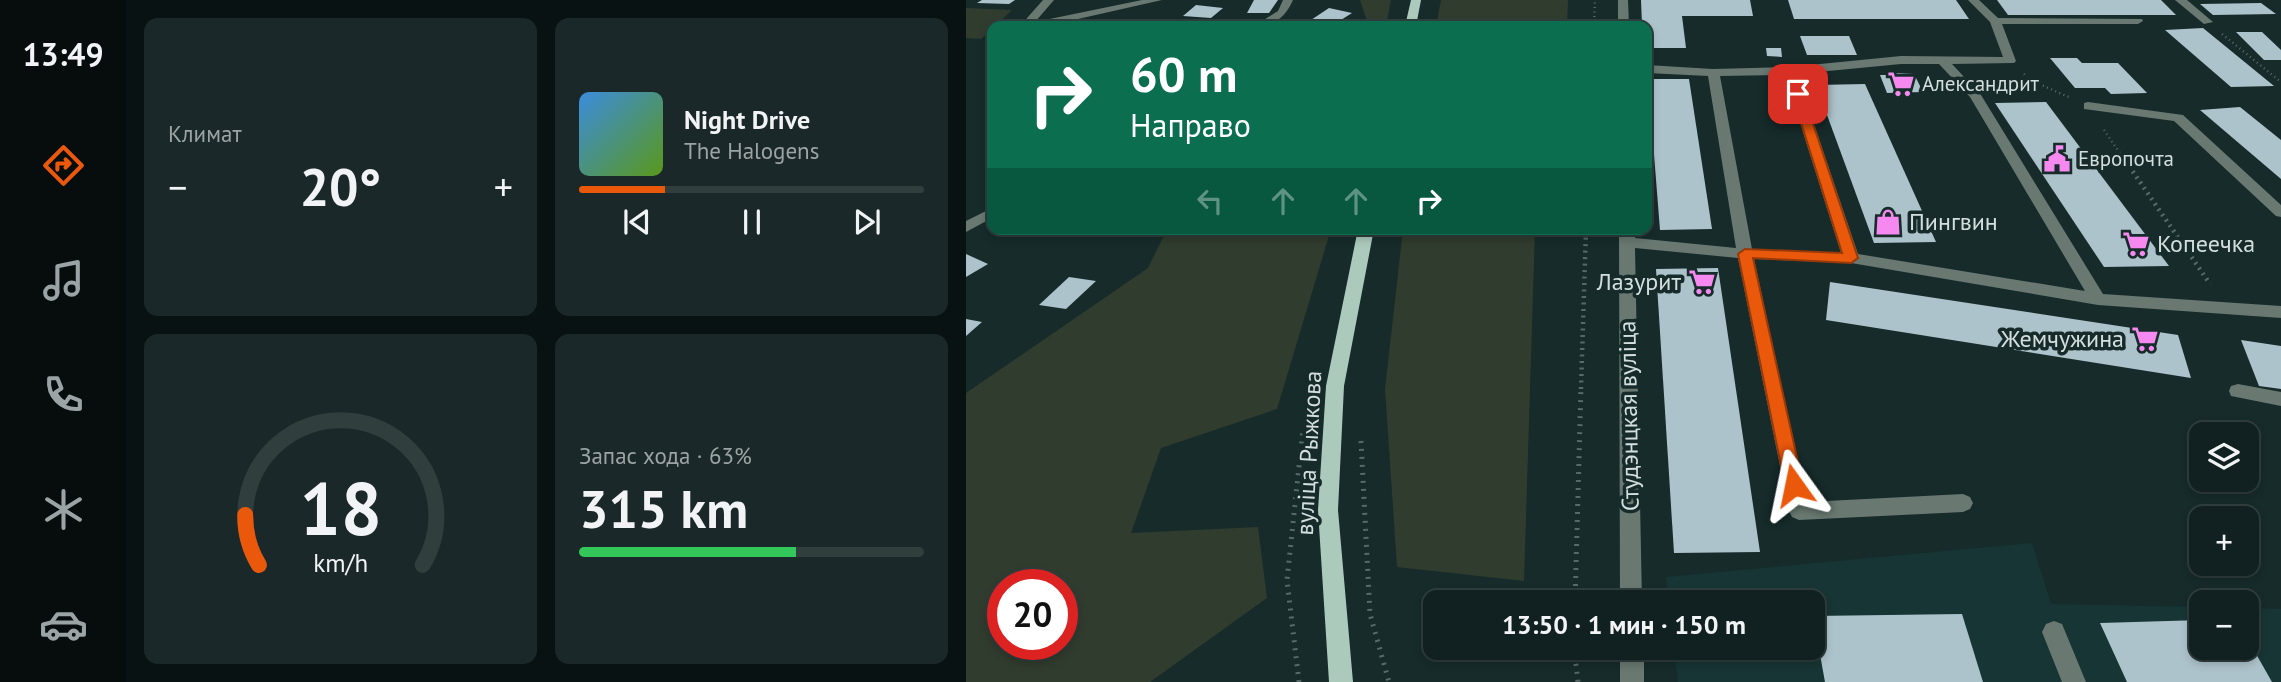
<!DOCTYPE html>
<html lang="ru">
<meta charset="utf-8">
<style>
:root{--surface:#112020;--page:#1a2829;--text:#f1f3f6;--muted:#9ca3a5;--line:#303e3e;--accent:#ea580c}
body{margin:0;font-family:"PT Sans",sans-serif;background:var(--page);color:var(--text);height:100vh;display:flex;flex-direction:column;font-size:26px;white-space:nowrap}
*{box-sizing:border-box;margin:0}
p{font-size:23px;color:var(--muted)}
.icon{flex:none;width:38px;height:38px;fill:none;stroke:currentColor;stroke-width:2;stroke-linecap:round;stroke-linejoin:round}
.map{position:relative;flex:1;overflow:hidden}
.panel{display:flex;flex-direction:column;gap:18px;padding:18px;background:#091212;width:840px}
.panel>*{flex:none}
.hud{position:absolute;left:21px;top:21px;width:665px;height:214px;border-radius:14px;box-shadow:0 4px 10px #0003,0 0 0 2px var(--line);background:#0b6e4f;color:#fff;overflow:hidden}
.controls{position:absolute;left:1223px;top:422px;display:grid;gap:14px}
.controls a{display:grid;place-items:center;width:70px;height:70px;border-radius:14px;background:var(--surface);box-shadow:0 4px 10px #0003,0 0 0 2px var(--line);font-size:35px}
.speed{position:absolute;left:21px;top:569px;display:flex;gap:14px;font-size:35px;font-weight:700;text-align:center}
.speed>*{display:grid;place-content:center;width:91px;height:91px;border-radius:50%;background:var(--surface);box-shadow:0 4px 10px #0003,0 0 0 2px var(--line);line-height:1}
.speed .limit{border:10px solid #d22;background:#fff;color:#111}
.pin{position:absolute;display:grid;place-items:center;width:60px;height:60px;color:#fff;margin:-30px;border-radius:14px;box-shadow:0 4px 10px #0006}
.me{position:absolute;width:77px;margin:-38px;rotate:348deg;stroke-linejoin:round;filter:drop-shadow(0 0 5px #0008)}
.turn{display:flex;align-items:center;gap:24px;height:147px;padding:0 28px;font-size:32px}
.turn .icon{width:91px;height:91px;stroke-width:2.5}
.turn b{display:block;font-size:49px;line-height:60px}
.lanes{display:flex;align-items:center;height:66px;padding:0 28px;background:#0003;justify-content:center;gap:35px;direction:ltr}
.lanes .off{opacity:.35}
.big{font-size:52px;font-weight:700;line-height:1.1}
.panel .tile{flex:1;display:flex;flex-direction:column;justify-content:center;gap:10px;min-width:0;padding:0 24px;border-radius:14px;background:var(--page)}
.panel .dial{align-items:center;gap:0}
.dial svg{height:182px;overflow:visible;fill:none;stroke:var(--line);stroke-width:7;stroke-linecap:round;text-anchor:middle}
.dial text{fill:var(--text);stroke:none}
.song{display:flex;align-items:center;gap:21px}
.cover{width:84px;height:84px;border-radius:10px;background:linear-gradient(135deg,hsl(210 70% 55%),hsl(90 70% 35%))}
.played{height:7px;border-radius:4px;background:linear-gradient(90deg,var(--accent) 25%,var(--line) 25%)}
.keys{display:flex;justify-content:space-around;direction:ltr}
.heat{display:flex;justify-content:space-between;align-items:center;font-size:38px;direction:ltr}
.charge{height:10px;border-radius:5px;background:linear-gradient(90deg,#34c759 63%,var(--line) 0)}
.panel .tiles{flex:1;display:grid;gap:18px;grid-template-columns:repeat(2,1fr)}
.trip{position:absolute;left:457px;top:590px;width:402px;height:70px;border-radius:14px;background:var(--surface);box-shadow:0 4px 10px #0003,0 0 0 2px var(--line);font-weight:700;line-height:70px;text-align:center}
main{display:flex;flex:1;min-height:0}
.dock{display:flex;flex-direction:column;width:126px;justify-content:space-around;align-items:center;background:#070d0d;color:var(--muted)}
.dock .icon{width:49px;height:49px}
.dock .on{color:var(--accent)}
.dock b{font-size:32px;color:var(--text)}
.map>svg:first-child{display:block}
.built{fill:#173534}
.green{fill:#303c2d;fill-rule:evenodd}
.building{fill:#adc3cb}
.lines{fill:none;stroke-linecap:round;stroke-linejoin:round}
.path-far2{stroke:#576968;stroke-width:2.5;stroke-dasharray:1 3.5;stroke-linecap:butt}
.path-far1{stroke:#576968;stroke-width:4.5;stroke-dasharray:2 4.5;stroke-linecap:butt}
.path{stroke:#576968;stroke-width:5;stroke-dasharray:2 6;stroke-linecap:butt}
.minor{fill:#697871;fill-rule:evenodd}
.major{fill:#accabc;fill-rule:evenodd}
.route{fill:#ea580c;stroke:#983908;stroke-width:2}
.labels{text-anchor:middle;stroke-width:7;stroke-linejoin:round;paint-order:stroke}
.far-poi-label{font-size:21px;fill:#d3dfde;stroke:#172b2b;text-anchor:start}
.poi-label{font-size:24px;fill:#d3dfde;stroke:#172b2b;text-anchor:start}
.street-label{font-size:24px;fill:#d3dfde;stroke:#172b2b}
</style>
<main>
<nav class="dock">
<b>13:49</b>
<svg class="icon on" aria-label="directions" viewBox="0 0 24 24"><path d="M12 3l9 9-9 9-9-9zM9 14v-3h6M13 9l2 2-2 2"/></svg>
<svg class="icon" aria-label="music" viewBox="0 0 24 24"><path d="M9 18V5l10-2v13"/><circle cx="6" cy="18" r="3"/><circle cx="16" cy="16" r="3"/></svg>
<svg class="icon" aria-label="phone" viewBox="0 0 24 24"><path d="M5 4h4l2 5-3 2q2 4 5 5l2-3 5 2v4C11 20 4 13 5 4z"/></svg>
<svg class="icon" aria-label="climate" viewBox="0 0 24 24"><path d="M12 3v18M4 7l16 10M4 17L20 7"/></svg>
<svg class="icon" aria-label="car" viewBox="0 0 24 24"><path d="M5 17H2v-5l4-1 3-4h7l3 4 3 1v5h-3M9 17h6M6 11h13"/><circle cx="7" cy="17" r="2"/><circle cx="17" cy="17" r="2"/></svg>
</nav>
<section class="panel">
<div class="tiles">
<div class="tile"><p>Климат</p>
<div class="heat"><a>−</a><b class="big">20°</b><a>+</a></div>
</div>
<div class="tile">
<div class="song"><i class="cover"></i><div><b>Night Drive</b><p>The Halogens</p></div></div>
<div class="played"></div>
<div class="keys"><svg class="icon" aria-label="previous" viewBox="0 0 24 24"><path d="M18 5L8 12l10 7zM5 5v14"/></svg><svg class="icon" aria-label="pause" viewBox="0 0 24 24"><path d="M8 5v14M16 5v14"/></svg><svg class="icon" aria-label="next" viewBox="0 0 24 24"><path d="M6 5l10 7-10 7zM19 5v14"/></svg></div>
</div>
<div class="tile dial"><svg viewBox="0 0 100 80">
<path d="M14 69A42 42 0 1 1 86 69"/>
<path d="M14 69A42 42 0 0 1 8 47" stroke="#ea580c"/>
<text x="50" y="56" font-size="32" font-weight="700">18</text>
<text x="50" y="72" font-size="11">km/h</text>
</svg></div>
<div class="tile"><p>Запас хода · 63%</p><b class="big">315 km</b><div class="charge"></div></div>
</div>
</section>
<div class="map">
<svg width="1315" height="682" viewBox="0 0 1315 682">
<rect width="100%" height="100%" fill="#172b2b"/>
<!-- built -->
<path class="built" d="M1066 543 1085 604 1235 607 1236 648H1281V608L1315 609V682H712L708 648H847V602H703L700 577Z"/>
<!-- green -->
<g class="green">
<path d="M394 0H425L420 26H389L401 21Z"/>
<path d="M475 0H602L601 26H470Z"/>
<path d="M0 8 46 10 15 39 0 38Z"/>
<path d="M201 229H365L311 409 195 448 165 533 292 527 301 598 184 682H0V393L182 268ZM96 584V644H37V584Z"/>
<path d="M437 229H569L558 581 431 567 419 389Z"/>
</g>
<!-- building -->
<g class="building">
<path d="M16 0H49L43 4 11 3Z"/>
<path d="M288 0H312L303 13H281Z"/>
<path d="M675 0H784L787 16H716L720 48H681V26H676Z"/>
<path d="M822 0H990L1003 19H828Z"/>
<path d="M1031 0H1195L1210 15H1042Z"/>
<path d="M1295 3 1310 14 1247 15 1234 4Z"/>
<path d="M230 5 257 8 245 18 217 16Z"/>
<path d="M363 8 386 13 367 25 345 20Z"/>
<path d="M1237 28 1308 86 1265 87 1199 30Z"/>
<path d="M1270 32H1296L1315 50V60H1298Z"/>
<path d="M834 36H883L891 55H841Z"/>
<path d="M800 48H815L816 57 801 56Z"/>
<path d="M1084 58H1111L1116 63H1152L1181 93 1145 94 1139 88H1109Z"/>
<path d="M922 73 948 74 957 92 921 93 914 75H923Z"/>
<path d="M682 79H723L746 229 694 230Z"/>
<path d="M899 84 970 242 908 243 850 85Z"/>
<path d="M1080 102 1203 266 1138 267 1029 103Z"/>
<path d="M1274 107 1315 140V179L1234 110Z"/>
<path d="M135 229H158L150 237 129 236Z"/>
<path d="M0 254 22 264 0 277Z"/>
<path d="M752 268 794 552 708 553 690 269Z"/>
<path d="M103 277 130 281 100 309 73 305Z"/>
<path d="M864 282 1212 335 1225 378 860 320Z"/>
<path d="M0 319 16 322 0 336Z"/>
<path d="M1275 340 1315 346V389L1293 386Z"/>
<path d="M996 614 1017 682H859L847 616Z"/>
<path d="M1236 620V648H1281V638L1306 682H1161L1134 623Z"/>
</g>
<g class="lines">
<!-- path-far2 -->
<g class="path-far2">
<path d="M628 26 629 0"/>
<path d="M1256 34 1315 82"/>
<path d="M1058 74 1064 80 1105 98"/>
<path d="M1138 130 1164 168"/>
</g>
<!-- path-far1 -->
<g class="path-far1">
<path d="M1163 166 1244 284"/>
<path d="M615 389 620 229"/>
</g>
<!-- path -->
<g class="path">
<path d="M395 441 404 614 423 682"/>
<path d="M609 602 615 387"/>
<path d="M608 648 612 682"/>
<path d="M333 682 321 580 337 429"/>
</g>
<!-- minor -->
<g class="minor">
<path d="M77 0H88L69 22 176 0H196L81 26H54Z"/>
<path d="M317 0H327C319 18 308 26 288 26L312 11Z"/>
<path d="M652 0H662L663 26H652Z"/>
<path d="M1002 0H1013L1032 18 1176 19 1177 21 1172 24H1036L1050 61 1048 63 986 64 1015 95 1137 294 1315 306V318L1132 305 885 263 788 259 841 502 997 494 1004 497 1007 503 1004 509 997 512 833 520 826 517 823 511 772 258 669 248 676 602H654L653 229H669V238L770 248 742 76 681 73V65L747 69 824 67 935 56 1037 57 1024 22ZM935 64H973L1004 97 1119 291 892 254 831 74ZM819 75 875 253 786 249 754 76Z"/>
<path d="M1209 0H1221L1247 22 1238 24Z"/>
<path d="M1122 102 1217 115 1315 205V217L1310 216 1208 121 1118 109V103Z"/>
<path d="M26 208V218L0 232V221Z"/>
<path d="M1272 384 1315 392V406L1265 396 1263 391 1265 386Z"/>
<path d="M1088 621 1096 624 1120 682H1096L1076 632 1080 624Z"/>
<rect x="654" y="648" width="24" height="34"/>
</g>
<!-- major -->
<g class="major">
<path d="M445 0H455L450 26H439Z"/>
<path d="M392 229H408L378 386 372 510 387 682H363L352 510 360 386Z"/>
</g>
</g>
<!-- route -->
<path class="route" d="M832 91 837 94 892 258 885 263 787 258 837 485 835 491 828 493 821 491 819 485 772 254 779 249 876 253 826 94Z"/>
<!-- icons -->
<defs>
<g id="supermarket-bare" transform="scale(2.1)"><path d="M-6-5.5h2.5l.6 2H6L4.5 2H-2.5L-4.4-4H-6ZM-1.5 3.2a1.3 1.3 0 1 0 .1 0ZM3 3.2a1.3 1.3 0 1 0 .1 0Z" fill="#f589ef" stroke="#172b2b" stroke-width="2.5" paint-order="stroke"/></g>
<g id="civic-bare" transform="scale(2.1)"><path d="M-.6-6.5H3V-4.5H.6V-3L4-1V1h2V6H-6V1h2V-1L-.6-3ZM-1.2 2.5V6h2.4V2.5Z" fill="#f589ef" stroke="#172b2b" stroke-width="2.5" paint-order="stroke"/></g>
<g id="shop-bare" transform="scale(2.1)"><path d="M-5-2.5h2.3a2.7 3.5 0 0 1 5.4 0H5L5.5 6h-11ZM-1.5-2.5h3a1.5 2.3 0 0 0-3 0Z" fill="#f589ef" stroke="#172b2b" stroke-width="2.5" paint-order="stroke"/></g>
</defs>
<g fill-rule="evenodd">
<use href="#supermarket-bare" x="935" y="84"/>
<use href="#civic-bare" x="1091" y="159"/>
<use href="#shop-bare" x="922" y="222"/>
<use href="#supermarket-bare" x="1170" y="244"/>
<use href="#supermarket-bare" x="736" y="282"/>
<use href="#supermarket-bare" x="1179" y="339"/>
</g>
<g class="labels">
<!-- far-poi labels -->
<g class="far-poi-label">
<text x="956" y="91">Александрит</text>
<text x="1112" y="166">Европочта</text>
</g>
<!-- poi labels -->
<g class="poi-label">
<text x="943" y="230">Пингвин</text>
<text x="1191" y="252">Копеечка</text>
<text x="715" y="290" text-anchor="end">Лазурит</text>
<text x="1158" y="347" text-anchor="end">Жемчужина</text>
</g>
<!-- street labels -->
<g class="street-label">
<text transform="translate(663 416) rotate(-91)" y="8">Студэнцкая вуліца</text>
<text transform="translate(343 453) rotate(-87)" y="8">вуліца Рыжкова</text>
</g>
</g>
</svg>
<div class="controls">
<a><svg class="icon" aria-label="layers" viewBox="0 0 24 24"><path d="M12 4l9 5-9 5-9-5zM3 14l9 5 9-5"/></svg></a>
<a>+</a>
<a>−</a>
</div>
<div class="speed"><div class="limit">20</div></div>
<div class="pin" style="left:832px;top:94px;background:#d93025"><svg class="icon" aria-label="arrive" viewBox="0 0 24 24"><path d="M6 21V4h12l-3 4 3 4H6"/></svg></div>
<svg class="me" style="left:828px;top:485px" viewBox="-20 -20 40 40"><path d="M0-17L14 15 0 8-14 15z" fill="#ea580c" stroke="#fff" stroke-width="4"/></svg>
<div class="trip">13:50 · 1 мин · 150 m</div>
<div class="hud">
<div class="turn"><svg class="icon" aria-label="right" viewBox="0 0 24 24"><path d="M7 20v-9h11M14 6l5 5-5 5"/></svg><div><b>60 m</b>Направо</div></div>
<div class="lanes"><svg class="icon off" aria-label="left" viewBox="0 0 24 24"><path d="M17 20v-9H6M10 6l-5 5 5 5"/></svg><svg class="icon off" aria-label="ahead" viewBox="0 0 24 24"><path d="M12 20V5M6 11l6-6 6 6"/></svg><svg class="icon off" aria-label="ahead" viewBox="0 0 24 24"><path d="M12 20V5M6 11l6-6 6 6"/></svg><svg class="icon" aria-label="right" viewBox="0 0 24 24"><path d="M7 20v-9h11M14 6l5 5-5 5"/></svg></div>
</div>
</div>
</main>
